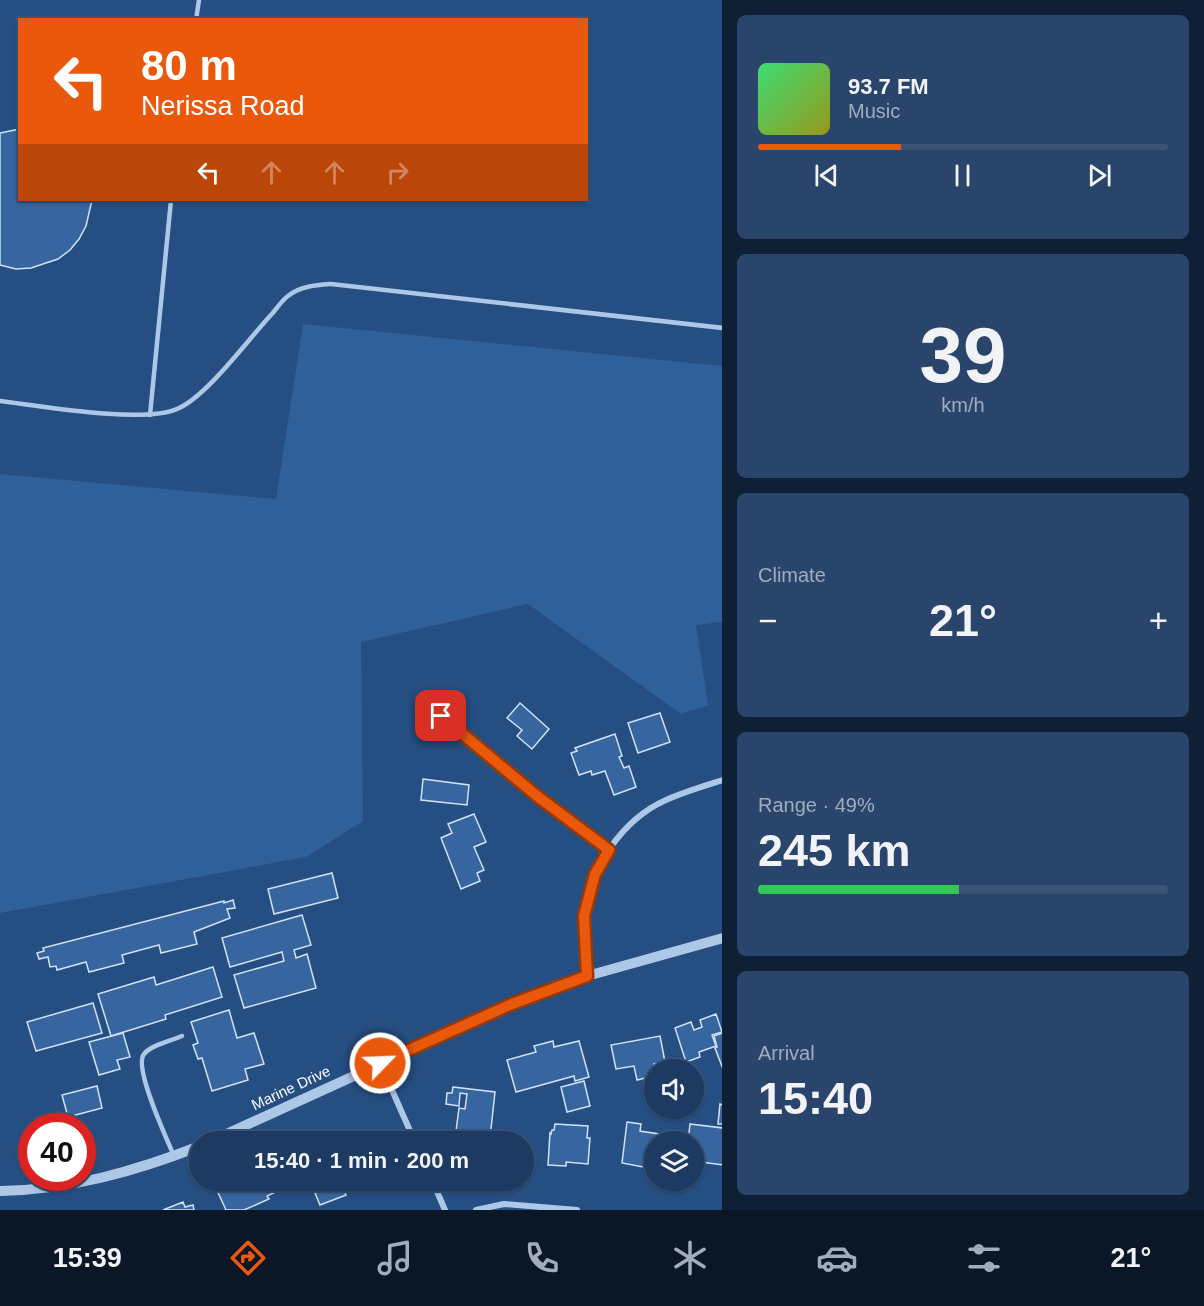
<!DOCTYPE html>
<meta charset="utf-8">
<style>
:root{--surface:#1c3a62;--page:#29456b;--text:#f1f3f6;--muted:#a0adbe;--line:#3a5477;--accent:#ea580c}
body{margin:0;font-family:Helvetica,sans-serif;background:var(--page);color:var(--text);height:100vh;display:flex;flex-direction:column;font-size:22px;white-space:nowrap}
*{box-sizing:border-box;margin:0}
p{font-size:20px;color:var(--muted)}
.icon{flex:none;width:33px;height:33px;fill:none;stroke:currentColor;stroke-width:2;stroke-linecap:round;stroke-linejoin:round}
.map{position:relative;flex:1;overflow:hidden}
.details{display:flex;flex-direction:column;gap:15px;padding:15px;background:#0f2036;width:482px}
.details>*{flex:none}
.guide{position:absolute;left:18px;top:18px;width:570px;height:183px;border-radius:0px;box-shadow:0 2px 4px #0004,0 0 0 2px var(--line);background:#ea580c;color:#fff;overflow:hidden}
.tools{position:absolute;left:644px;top:1059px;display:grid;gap:12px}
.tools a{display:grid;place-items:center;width:60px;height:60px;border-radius:50%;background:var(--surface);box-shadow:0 2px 4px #0004,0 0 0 2px var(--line);font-size:30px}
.speed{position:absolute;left:18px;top:1113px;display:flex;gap:12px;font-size:30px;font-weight:700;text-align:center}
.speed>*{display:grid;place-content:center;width:78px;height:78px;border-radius:50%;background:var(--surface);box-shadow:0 2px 4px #0004,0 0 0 2px var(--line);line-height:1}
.speed .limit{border:9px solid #d22;background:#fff;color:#111}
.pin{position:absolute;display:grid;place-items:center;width:51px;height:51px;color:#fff;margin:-26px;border-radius:12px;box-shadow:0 3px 9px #0006}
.me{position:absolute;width:66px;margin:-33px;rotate:66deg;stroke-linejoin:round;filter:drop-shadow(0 0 4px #0008)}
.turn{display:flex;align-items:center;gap:21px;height:126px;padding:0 24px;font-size:27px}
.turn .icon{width:78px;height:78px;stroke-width:2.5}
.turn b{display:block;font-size:42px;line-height:51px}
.lanes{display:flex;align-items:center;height:57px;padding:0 24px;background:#0003;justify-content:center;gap:30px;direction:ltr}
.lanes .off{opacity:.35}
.big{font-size:45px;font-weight:600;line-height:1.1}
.details .card{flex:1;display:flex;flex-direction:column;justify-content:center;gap:9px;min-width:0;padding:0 21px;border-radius:9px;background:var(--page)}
.details .dial{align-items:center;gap:0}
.dial b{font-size:78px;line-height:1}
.song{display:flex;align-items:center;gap:18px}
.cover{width:72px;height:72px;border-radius:9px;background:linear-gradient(135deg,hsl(140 70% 55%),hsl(60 70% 35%))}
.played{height:6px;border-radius:3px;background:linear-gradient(90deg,var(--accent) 35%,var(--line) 35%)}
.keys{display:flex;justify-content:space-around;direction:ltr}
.heat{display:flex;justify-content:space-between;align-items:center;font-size:33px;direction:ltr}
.charge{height:9px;border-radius:4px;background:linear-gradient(90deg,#34c759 49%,var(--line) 0)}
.trip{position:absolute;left:189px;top:1131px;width:345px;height:60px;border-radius:30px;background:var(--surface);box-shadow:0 2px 4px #0004,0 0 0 2px var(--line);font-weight:600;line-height:60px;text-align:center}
.dock{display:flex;height:96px;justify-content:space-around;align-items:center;background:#0b1727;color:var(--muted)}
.dock .icon{width:42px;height:42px}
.dock .selected{color:var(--accent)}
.dock b{font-size:27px;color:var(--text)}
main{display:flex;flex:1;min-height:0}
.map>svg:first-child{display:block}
.green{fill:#30609a}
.building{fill:#36659f;stroke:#d1e2f6;stroke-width:1.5}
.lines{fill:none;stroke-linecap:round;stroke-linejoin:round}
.service{stroke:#adc8e7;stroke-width:4.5}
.minor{stroke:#adc8e7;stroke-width:6}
.tertiary{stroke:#adc8e7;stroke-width:10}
.route-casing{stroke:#983908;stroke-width:15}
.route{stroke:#ea580c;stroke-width:10}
.labels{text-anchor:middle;stroke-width:6;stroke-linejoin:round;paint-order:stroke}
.street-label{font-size:15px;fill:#fff;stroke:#254e82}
</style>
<main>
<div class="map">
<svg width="723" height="1210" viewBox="0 0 723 1210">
<rect width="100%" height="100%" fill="#254e82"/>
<!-- green -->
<path class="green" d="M303 324 722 366V622L696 625 708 705 681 714 528 604 361 642 363 821 306 857 0 913V474L276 499Z"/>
<!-- building -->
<g class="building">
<path d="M20 129V200H92L86 226 79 239 70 250 58 259 31 268 16 269 0 265V133Z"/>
<path d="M520 703 549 729 532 749 517 736 522 730 507 718Z"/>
<path d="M660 713 670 742 638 753 628 723Z"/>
<path d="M615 734 622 756 619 757 624 768 629 766 636 787 614 795 605 771 592 775 591 771 579 775 571 753 577 751 575 748Z"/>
<path d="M423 779 469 785 467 805 421 800Z"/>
<path d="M474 814 486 842 474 847 484 870 477 873 480 881 461 889 441 838 452 833 448 824Z"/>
<path d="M332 873 338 898 274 914 268 889Z"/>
<path d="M233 900 235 908 227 909 230 918 194 932 197 944 161 953 159 945 122 955 124 963 89 972 86 962 57 970 56 966 50 967 48 957 39 959 37 953 44 951 43 948 224 901V903Z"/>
<path d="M302 915 311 945 294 950 296 958 307 954 316 988 244 1008 234 975 284 961 282 952 230 967 222 938Z"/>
<path d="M213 967 222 997 165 1015 166 1019 111 1036 98 994 154 977 156 985Z"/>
<path d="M93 1003 102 1033 36 1051 27 1022Z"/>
<path d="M229 1010 237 1038 254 1033 264 1064 245 1069 248 1080 212 1091 202 1058 198 1059 193 1045 198 1043 191 1022Z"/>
<path d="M716 1014 722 1032 712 1035 716 1046 699 1052 700 1057 686 1062 675 1028 691 1022 694 1030 702 1027 700 1020Z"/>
<path d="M123 1033 130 1057 117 1060 120 1069 99 1075 89 1042Z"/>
<path d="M723 1033V1069L715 1048 717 1047 714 1036Z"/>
<path d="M660 1036 665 1062 654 1064V1076L637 1080 634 1066 616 1069 611 1045Z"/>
<path d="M553 1041 554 1047 579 1041 589 1077 575 1081 574 1076 516 1092 507 1060 536 1052 534 1046Z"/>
<path d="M685 1060 686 1062 689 1061 691 1070H683L681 1061Z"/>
<path d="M584 1081 590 1106 567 1112 561 1087Z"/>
<path d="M97 1086 102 1108 68 1117 62 1095Z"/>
<path d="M453 1087 495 1092 490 1138 469 1135V1132L456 1131 459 1108 465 1109 467 1094 460 1093 459 1106 446 1104 447 1093H452Z"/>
<path d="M720 1104 723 1105V1124H718Z"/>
<path d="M627 1122 641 1124 640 1131 659 1134 658 1142H654V1169L622 1163Z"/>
<path d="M555 1124 588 1126 587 1138H590L588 1164 566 1162V1166L548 1165 550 1133 551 1134 552 1130H554Z"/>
<path d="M690 1124 723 1128V1165L693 1161V1142H688Z"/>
<path d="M492 1135 514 1137 513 1142H492Z"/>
<path d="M232 1180H281L284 1188 267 1196 269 1199 244 1210H226L216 1188Z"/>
<path d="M307 1180H348L341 1183 346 1195 320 1205 315 1193 326 1189 325 1185 311 1190Z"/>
<path d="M183 1202 185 1207 193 1205 194 1210H163Z"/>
</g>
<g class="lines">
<!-- service -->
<g class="service">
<path d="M196 20 199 0"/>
<path d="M0 401C41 406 142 424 177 409 206 397 247 341 270 316 276 310 281 301 288 296 300 286 317 285 331 284L723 328"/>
<path d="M150 415 171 200"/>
<path d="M441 716 537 796 609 850"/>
<path d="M174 1156C167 1139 133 1067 144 1054 151 1045 171 1041 182 1036"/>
</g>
<!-- minor -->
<g class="minor">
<path d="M587 976C586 956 582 935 584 916 588 869 623 819 666 800 684 792 704 786 723 780"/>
<path d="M380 1063 415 1142"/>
<path d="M432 1180 445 1210"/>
<path d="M476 1210 504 1204 577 1210"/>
</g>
<!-- tertiary -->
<g class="tertiary">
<path d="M209 1142 512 1004 587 976 723 938"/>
<path d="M0 1191C70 1190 136 1171 200 1146"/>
</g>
</g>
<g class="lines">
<!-- route casing -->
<g class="route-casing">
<path id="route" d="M380 1063 512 1004 587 976 584 916 595 874 609 850 537 796 441 716"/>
</g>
<!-- route -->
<use href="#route" class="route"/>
</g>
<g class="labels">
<!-- street labels -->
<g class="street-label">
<text transform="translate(291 1088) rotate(-25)" y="5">Marine Drive</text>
</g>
</g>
</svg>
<div class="tools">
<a><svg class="icon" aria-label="sound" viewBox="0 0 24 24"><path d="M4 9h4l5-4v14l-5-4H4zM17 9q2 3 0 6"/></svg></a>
<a><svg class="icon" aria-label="layers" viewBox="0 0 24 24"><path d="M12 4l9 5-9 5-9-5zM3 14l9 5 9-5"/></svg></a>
</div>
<div class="speed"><div class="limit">40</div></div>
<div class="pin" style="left:441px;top:716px;background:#d93025"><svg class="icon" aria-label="arrive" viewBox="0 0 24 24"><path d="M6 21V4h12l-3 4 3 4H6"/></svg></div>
<svg class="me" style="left:380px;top:1063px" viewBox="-20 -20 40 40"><circle r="17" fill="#ea580c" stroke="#fff" stroke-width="3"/><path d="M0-11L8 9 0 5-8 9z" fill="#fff"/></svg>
<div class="trip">15:40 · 1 min · 200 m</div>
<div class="guide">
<div class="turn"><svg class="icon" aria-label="left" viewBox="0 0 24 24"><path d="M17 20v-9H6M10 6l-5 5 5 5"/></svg><div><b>80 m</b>Nerissa Road</div></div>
<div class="lanes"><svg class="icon" aria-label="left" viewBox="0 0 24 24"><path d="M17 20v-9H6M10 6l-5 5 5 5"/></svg><svg class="icon off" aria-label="ahead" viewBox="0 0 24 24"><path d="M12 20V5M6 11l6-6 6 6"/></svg><svg class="icon off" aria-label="ahead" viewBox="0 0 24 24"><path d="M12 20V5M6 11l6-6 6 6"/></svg><svg class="icon off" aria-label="right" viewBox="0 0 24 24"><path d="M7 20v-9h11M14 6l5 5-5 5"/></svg></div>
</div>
</div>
<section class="details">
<div class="card">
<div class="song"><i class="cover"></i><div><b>93.7 FM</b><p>Music</p></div></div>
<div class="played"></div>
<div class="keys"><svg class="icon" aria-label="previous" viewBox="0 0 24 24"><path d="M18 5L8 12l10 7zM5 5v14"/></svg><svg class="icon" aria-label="pause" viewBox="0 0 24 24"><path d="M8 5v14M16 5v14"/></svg><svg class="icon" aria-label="next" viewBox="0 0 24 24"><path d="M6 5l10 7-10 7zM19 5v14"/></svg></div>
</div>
<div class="card dial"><b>39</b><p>km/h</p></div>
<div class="card"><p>Climate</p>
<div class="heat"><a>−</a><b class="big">21°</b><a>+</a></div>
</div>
<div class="card"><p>Range · 49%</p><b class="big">245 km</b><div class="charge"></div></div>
<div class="card"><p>Arrival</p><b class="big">15:40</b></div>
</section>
</main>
<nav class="dock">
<b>15:39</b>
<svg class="icon selected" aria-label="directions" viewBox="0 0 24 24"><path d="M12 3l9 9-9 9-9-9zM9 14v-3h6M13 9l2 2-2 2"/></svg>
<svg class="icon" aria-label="music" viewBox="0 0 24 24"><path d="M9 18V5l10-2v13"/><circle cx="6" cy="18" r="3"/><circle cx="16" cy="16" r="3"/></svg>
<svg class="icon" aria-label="phone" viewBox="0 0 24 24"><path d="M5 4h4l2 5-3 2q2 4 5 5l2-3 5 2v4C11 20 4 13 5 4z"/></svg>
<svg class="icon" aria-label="climate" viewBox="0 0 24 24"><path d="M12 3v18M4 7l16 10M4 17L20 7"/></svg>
<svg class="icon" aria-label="car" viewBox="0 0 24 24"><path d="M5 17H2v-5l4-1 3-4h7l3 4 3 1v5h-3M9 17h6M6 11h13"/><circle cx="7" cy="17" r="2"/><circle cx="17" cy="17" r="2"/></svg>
<svg class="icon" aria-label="filters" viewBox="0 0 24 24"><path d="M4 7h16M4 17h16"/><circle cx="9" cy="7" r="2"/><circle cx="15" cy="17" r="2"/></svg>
<b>21°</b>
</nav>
